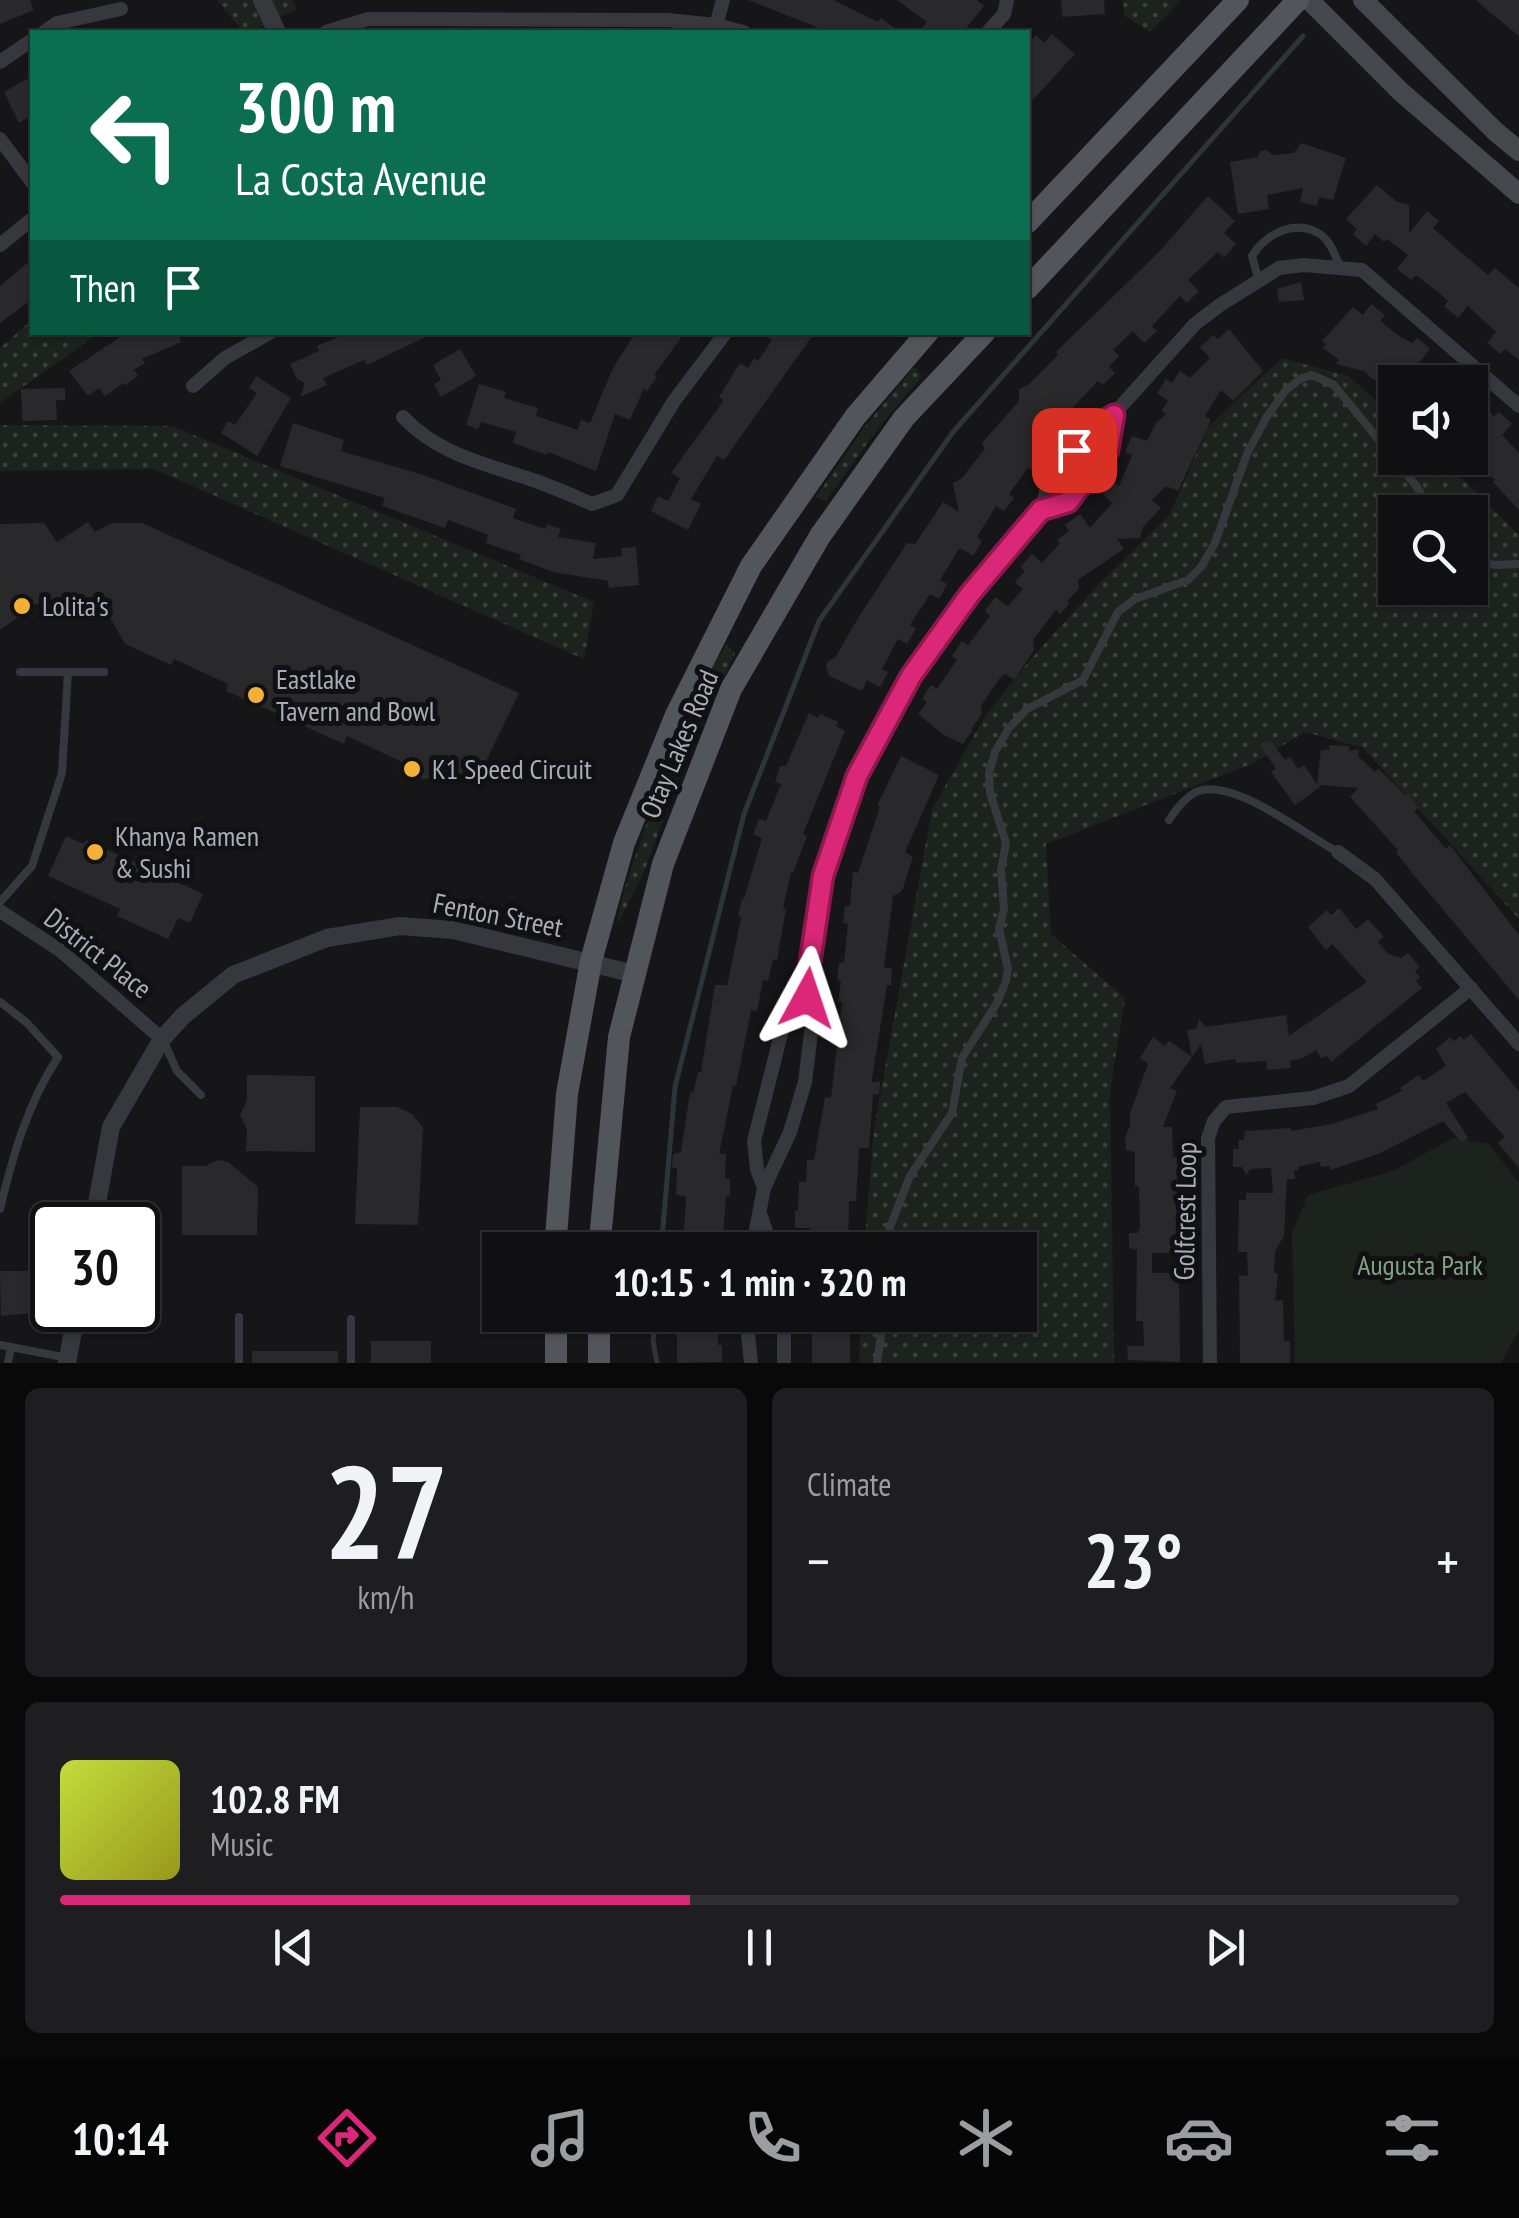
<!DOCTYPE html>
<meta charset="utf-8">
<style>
:root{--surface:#101012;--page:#1e1e20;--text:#f1f3f6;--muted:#9c9d9f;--line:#303032;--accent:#db2777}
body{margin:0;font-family:"PT Sans Narrow",sans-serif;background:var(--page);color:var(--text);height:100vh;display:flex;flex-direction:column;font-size:38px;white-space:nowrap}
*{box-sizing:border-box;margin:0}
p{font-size:32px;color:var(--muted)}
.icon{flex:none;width:55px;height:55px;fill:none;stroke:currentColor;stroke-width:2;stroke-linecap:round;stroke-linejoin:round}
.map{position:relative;height:1363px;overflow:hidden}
.drawer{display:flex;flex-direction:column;gap:25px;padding:25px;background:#09090a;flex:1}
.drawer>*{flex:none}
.hud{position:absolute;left:30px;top:30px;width:1000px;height:305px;border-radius:0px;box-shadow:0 2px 8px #0004,0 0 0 2px var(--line);background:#0b6e4f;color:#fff;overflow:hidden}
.tools{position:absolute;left:1378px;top:365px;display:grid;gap:20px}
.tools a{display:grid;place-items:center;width:110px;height:110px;border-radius:0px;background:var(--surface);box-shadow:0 2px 8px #0004,0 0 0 2px var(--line);font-size:50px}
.speed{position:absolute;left:30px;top:1202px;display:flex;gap:20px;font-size:50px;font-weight:700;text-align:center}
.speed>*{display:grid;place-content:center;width:130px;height:130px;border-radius:50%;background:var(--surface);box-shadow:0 2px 8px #0004,0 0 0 2px var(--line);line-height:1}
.speed .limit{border:5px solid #111;border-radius:15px;background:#fff;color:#111}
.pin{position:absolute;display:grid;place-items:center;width:85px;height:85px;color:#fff;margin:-42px;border-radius:20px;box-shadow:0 5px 15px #0006}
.me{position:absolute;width:110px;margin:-55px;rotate:5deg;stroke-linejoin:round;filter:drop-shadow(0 0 8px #0008)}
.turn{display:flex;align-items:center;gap:35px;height:210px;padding:0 40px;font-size:45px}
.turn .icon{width:130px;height:130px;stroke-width:2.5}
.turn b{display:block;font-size:70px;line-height:85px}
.then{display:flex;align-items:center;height:95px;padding:0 40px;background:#0003;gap:20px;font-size:38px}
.big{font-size:75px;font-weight:600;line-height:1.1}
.drawer .tile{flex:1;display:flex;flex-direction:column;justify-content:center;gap:15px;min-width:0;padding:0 35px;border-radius:15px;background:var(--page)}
.drawer .dial{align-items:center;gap:0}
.dial b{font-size:130px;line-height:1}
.song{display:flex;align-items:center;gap:30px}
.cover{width:120px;height:120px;border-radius:15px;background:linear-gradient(135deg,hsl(70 70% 55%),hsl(60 70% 35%))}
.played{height:10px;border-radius:5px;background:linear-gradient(90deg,var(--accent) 45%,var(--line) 45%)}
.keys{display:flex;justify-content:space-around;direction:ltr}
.heat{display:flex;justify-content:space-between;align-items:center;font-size:55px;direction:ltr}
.drawer .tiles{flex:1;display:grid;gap:25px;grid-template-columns:1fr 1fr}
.tile:last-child{grid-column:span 2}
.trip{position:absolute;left:482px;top:1232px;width:555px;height:100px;border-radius:0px;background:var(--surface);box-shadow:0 2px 8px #0004,0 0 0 2px var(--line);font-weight:600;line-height:100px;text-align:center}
.tabs{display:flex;height:160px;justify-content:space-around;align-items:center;background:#060607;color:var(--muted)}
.tabs .icon{width:70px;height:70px}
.tabs .on{color:var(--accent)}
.tabs b{font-size:45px;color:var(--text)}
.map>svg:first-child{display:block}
.grass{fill:url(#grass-dots);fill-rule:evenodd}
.park{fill:#1c231d}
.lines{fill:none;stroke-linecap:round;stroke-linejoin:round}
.stream{stroke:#2c353c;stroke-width:5}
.building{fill:#29292c}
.service{stroke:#37383d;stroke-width:8}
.minor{stroke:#37383d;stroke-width:14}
.tertiary{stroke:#37383d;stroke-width:18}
.secondary{stroke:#45474d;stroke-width:20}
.primary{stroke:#53555c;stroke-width:22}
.route-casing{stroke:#8e194d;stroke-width:25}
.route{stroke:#db2777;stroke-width:18}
.poi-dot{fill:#f2b134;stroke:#111113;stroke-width:4}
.labels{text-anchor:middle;stroke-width:10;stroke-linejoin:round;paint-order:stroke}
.poi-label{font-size:28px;fill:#a8adb8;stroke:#111113;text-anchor:start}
.street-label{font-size:28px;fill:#a8adb8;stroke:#111113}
.park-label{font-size:28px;fill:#7fa381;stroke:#111113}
</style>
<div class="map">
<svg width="1519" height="1363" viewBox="0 0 1519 1363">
<defs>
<pattern id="grass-dots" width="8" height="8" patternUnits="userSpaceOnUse" patternTransform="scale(2.5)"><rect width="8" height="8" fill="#1c231d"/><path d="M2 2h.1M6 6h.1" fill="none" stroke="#3a403c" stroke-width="1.8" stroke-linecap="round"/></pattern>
</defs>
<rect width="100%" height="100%" fill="#161618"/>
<!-- grass -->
<g class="grass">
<path d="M217 0H293L296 9 251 32H243Z"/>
<path d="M1123 0H1181L1150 32 1124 15Z"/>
<path d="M32 320V332L99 333 0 403V348Z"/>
<path d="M1282 358 1348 376 1395 417V458H1441L1519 535V919L1363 748 1305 732 1254 763 1046 844 1051 934 1125 998 1110 1091 1114 1363H859L861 1315H1020V1250H864L874 1129 932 809 985 716 1030 660 1096 587 1170 514 1208 427ZM1395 512H1470V588H1395Z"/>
<path d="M913 368H916L922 376 873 435 826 501 816 497 863 429Z"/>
<path d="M0 425 172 426 594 602 584 659 154 469 0 471Z"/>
<path d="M727 645 735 653 686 758 644 872 618 923C618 887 702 671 727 645Z"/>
</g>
<!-- park -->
<path class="park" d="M1453 1138 1489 1144 1519 1183V1330L1501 1363H1295L1292 1232 1308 1195 1393 1171Z"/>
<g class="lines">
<!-- stream -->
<g class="stream">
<path d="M661 1250 675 1087 744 814 819 621 953 432 1303 36"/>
<path d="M656 1315 653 1341 657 1363"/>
</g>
</g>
<!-- building -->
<g class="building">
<path d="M0 0H30L34 10 0 24Z"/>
<path d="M748 0H833L878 22 881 18 899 32H829Z"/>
<path d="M897 0H977L984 6 963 32H919L927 22Z"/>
<path d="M1061 0H1104L1105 14 1062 17Z"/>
<path d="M1476 0H1519V36L1492 14Z"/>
<path d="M1052 34 1075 54 1028 105V44L1036 35 1044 43Z"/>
<path d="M32 76V115L19 123 4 92Z"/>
<path d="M1301 143 1346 158 1333 200 1319 197 1317 206 1300 202 1303 188 1267 195 1269 209 1238 214 1230 162 1258 157 1260 151 1266 150 1273 155 1294 153Z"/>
<path d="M1377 185 1396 201 1409 205V233L1427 211 1439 221 1433 228 1456 248 1488 275 1495 268 1519 288V360L1505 349 1501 354 1487 343 1496 332 1468 306 1458 318 1444 306 1448 301 1438 292 1416 275 1411 280 1397 269 1408 255 1387 239 1384 242 1375 234 1366 246 1353 234 1357 229 1346 219Z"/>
<path d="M1208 196 1235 221 1224 233 1236 244 1224 258 1218 252 1188 280 1199 291 1187 303 1180 296 1152 326 1157 331 1144 343 1133 331 1113 350 1119 356 1109 367 1115 373 1103 385 1098 381 1073 407 1078 412 1066 425 1055 415 1038 432 1047 441 1037 452 1042 456 1031 470 1028 468 1009 494 1014 498 1004 511 996 506 977 537 982 541 973 556 960 548 957 552 940 580 947 584 939 599 930 594 910 625 916 629 907 644 898 639 882 669 888 672 880 687 867 680 862 691 829 676 826 666 828 661 835 658 858 618 907 543 915 544 943 502 959 512 953 483 962 478 985 449 982 443 1019 401V389L1028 385 1058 355 1056 352 1064 344 1159 252Z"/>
<path d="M32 259V299L0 323V286Z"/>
<path d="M1301 282 1304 300 1279 302 1277 289Z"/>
<path d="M1371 304 1385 315 1380 321 1399 336 1412 343 1417 338 1430 349 1404 382H1395V390L1378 377 1375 381 1364 371 1336 364 1339 360 1323 348 1326 344 1322 341 1353 307 1363 315Z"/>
<path d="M1229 329 1263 371 1233 401 1221 390 1205 416 1211 420 1178 491 1166 486 1152 500 1161 508 1143 527 1140 538 1117 539 1124 549 1078 580 1079 588 1067 602 1069 604 1060 614 1056 610 1033 640 1034 650 1014 680 1005 674 999 679 981 706 982 714 971 729 973 730 963 744 944 735 918 714 927 702 922 699 929 688 932 685 937 689 957 660 952 656 962 641 968 645 990 616 985 611 995 597 1008 606 1023 589 1015 582 1025 571 1020 567 1032 554 1042 563 1060 543 1057 540 1069 531 1065 525 1080 514 1090 528 1112 503 1103 494 1114 481 1119 486 1132 455 1125 452 1132 436 1147 441 1156 423 1166 414 1161 411 1168 401 1157 393 1159 390 1166 379 1172 383 1180 371 1190 378 1210 358 1200 347 1213 335 1218 339Z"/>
<path d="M128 332H177L181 342 142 359 145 363 134 370 138 376 125 385 124 383 105 396 99 388 88 396 69 371Z"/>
<path d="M349 332H436L367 365 364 360 323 378 327 385 300 397 305 383 297 379 290 364 319 351 317 346Z"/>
<path d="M636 332H685L654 375 657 377 647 391 644 388 630 420 615 414 596 471 548 452 547 455 513 443 516 432 481 422 478 429 466 425 479 384 506 392 504 398 538 408 536 416 578 430 581 420 590 423 613 368Z"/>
<path d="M760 332H815L724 460 717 456 691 499 701 504 688 530 651 511 658 496 668 501 680 478 671 473 724 400 719 397 740 363 748 368 754 358 758 361 772 340Z"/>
<path d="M460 349 476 376 441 397 434 384 441 380 433 365Z"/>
<path d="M256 376 291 398 257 456 221 433 228 421 235 425 257 393 249 388Z"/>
<path d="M65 388V400H56L57 420 22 421 21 389Z"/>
<path d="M1470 395 1494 416 1499 412 1512 424 1502 435 1519 453V510L1493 482 1495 480 1470 458Z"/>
<path d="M293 423 344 440 341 451 423 475 516 509 513 518 545 529 547 524 561 529 558 537 596 543 593 559 622 556 621 548 636 547 639 585 609 588 608 581 553 572 519 559 521 555 486 543 488 535 448 520 445 528 382 506 385 498 280 466Z"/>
<path d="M88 522 95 532 112 523H142L519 693 476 782 413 778 399 770 402 762 347 736 344 744 226 691 228 684 174 659 171 665 125 644 112 621 102 612 76 602 61 599 36 604 0 630V524L44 523 57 542Z"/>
<path d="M809 713 818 718 820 714 838 722 836 726 845 731 803 834 807 836 793 873 791 872 783 908 786 909 777 960 773 959 768 981 763 980 757 1011 751 1010 736 1086H733L719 1154H726L725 1179H730V1196H726L722 1250H676L677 1232H684L686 1196 676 1195 677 1168H672L673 1154 681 1152 690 1092 693 1093 698 1072H701L715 985H726L728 982 741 918 738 915 742 899H744L762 838 753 834 759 819 766 821 781 784 775 782 780 766H786Z"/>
<path d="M1270 740 1285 760 1290 757 1298 769 1304 765 1317 784 1321 750H1329V745L1349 746V751L1359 749 1358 756 1375 772 1378 768 1405 795 1408 793 1418 808 1414 811 1446 849 1450 845 1519 935V1000L1413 874 1396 852 1398 850 1350 797 1358 788 1319 785 1320 787 1295 805 1271 772 1276 768 1260 746Z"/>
<path d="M901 756 939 775 905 852 913 857 902 891 893 896 884 968H892L891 985H887L872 1079V1082H880L879 1095 873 1094 869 1148H859L856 1201H849L848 1250H809L810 1228H795V1211H798L799 1182H806L807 1160H814L825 1097 831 1098 842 1002H838L841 981 837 980 839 963H844L848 924 843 923 845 906H850L853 872 858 873 880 807 877 806Z"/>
<path d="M66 836 84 844 86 840 203 894 190 923 178 918 168 939 117 916 120 909 48 876Z"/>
<path d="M1339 908 1356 929 1368 919 1384 937 1378 942 1388 954 1401 958 1408 953 1420 967 1415 971 1420 977 1416 981 1422 988 1331 1062 1327 1056 1321 1058 1316 1050 1301 1059 1290 1061 1291 1068 1267 1070 1266 1061 1236 1063 1235 1059 1205 1064 1201 1044 1192 1057 1187 1030 1196 1029 1199 1019 1206 1027 1286 1015 1289 1036 1367 982 1332 944 1326 950 1308 927 1327 910 1331 915Z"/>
<path d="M1471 1034 1519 1091V1168L1498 1143 1505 1137 1465 1092 1446 1103 1468 1138 1462 1143 1443 1121 1378 1154 1331 1170 1330 1166 1321 1167 1320 1162 1298 1167 1299 1170H1294L1295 1179H1287L1284 1236 1275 1251 1274 1272 1278 1274 1275 1301 1283 1300 1284 1341H1290V1363H1240L1239 1275 1248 1276 1247 1252H1238L1239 1200H1246V1193H1273L1271 1168 1251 1169 1246 1175 1242 1167H1233V1149H1239L1238 1140H1244L1245 1131 1291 1128V1131L1332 1124 1378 1109 1376 1104 1402 1091 1400 1088 1419 1075 1423 1081 1446 1066 1436 1049 1450 1037 1454 1041 1460 1036 1464 1040Z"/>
<path d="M1153 1037 1165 1046 1169 1041 1192 1057 1170 1088 1177 1091 1163 1127H1172L1173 1157H1177L1179 1253H1152V1273H1179L1180 1362 1128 1360 1127 1346H1144L1143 1321H1136L1137 1250 1129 1248V1233H1138L1140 1227 1139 1186H1135V1152L1126 1150 1125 1137 1130 1126V1113L1148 1064 1140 1058Z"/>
<path d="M247 1075 315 1076V1152L246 1151 247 1129 240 1115 247 1100Z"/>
<path d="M360 1107H397L412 1114 423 1127 418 1225 355 1224Z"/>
<path d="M218 1160 228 1162 258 1187 257 1235H182V1166H205Z"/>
<path d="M0 1271H31L32 1313 1 1316Z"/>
<rect x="812" y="1315" width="38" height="48"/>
<path d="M677 1318H718V1345H722V1362L677 1363Z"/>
<rect x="371" y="1341" width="60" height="22"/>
<rect x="252" y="1351" width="86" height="12"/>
</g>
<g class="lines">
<!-- service -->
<g class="service">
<path d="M1258 278 1252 256C1265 235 1293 219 1318 233 1330 239 1335 256 1341 268"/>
<path d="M1470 558 1495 565 1519 564"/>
<path d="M20 672H104"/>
<path d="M1169 820C1176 809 1184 798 1196 792 1232 776 1305 835 1338 852"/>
<path d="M0 902 32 866 62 773 68 672"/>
<path d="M0 1002 26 1022 58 1057C27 1105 13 1155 0 1209"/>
<path d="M164 1042 177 1071 201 1095"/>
<path d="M885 1250 890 1227 910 1176 952 1113 962 1058 997 1003 1006 981 1008 969 999 929 1004 909 1001 870 1006 843 990 793 989 773 995 752 1009 728 1027 709 1083 680 1118 612 1135 599 1188 580 1201 567 1215 543 1247 454 1266 418 1285 391 1300 379 1312 375 1334 385 1417 487 1432 512"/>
<path d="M138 1256 143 1258"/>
<path d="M351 1319V1363"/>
<path d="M0 1345 68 1358"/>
<path d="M8 1363 11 1347"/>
<path d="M239 1363V1317"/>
<path d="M877 1363 884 1315"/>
</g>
<!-- minor -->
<g class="minor">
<path d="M716 25 723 0"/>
<path d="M44 32 57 23 121 9"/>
<path d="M326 32 368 19 668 20 716 25 744 32"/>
<path d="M988 32 1004 14 1007 0"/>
<path d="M0 62 32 40"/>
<path d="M0 139 32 182"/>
<path d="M0 245 32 219"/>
<path d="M193 386 225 358 271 332"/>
<path d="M403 417C437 453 481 463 527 478 549 485 571 495 592 504L617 495 674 401 726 332"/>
<path d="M1041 510 1068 502 1108 450 1113 415"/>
<path d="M1338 852 1375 879 1519 1044"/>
<path d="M0 911 61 951 162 1039"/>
<path d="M764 1188 757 1169 754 1141 781 1034 788 1012 806 989"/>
<path d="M761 1216 772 1250"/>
<path d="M752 1250 764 1188 790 1132 805 1082 812 1025 806 989 823 877 857 776 911 676 970 594 1041 510 1049 481 1091 430 1113 415 1195 324 1220 305 1279 268 1304 265 1362 270 1519 406"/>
<path d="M746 1315 751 1363"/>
<path d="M784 1315V1363"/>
<path d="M1210 1363 1208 1138 1214 1121 1226 1107 1313 1098 1349 1086 1471 988"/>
</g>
<!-- tertiary -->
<g class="tertiary">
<path d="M262 0 277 32"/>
<path d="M93 1225 111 1127 162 1039 183 1016 233 975 327 938 400 926 453 930 635 974"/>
<path d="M67 1363 77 1310"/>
</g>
<!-- secondary -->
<g class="secondary">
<path d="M1309 0 1400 91 1519 194"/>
<path d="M1363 0 1496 132 1519 151"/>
</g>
<!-- primary -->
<g class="primary">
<path d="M1028 222 1238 0"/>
<path d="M1028 288 1298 0"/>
<path d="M555 1250 567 1094 591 961 624 843 676 715 751 566 855 417 928 332"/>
<path d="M599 1250 619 1037 663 864 731 689 820 536 904 418 985 332"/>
<path d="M556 1315V1363"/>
<path d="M599 1363V1315"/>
</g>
</g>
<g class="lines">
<!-- route casing -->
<g class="route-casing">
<path id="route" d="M807 998 806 989 823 876 857 776 911 676 970 594 1041 510 1068 502 1108 450 1114 415 1091 430 1074 450"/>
</g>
<!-- route -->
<use href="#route" class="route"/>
</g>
<!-- markers -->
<g class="poi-dot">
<circle cx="22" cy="606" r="10"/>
<circle cx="256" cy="695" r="10"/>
<circle cx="412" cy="769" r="10"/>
<circle cx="95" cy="852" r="10"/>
</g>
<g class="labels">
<!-- poi labels -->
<g class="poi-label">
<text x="42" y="616">Lolita's</text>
<text x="276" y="689">Eastlake<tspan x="276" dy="32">Tavern and Bowl</tspan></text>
<text x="432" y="779">K1 Speed Circuit</text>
<text x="115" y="846">Khanya Ramen<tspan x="115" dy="32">&amp; Sushi</tspan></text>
</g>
<!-- street labels -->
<g class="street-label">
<text transform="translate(679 744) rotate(-67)" y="10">Otay Lakes Road</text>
<text transform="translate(498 915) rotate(11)" y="10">Fenton Street</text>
<text transform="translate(98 953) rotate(38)" y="10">District Place</text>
<text transform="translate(1185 1211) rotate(-89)" y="10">Golfcrest Loop</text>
</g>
<!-- park labels -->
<g class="park-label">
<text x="1420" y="1275">Augusta Park</text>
</g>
</g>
</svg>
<div class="tools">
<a><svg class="icon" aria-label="sound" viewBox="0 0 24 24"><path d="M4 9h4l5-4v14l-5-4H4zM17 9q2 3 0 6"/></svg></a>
<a><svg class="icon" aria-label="search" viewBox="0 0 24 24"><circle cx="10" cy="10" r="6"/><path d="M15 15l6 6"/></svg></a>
</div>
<div class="speed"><div class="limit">30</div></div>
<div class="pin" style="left:1074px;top:450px;background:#d93025"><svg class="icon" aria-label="arrive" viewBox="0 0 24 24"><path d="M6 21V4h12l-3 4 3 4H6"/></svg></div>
<svg class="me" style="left:807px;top:998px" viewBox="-20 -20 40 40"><path d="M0-17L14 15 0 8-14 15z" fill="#db2777" stroke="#fff" stroke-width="4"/></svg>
<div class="trip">10:15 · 1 min · 320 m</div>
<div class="hud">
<div class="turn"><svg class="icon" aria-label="left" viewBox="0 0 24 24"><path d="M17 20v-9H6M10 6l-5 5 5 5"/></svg><div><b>300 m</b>La Costa Avenue</div></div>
<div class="then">Then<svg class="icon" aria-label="arrive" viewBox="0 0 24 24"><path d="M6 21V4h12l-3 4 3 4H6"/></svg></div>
</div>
</div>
<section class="drawer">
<div class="tiles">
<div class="tile dial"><b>27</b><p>km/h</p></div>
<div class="tile"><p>Climate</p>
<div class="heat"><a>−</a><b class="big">23°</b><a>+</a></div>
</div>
<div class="tile">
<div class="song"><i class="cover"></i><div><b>102.8 FM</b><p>Music</p></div></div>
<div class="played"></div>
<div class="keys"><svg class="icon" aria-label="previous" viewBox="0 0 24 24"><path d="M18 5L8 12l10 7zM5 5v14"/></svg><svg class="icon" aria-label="pause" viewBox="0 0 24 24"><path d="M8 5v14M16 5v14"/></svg><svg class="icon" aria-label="next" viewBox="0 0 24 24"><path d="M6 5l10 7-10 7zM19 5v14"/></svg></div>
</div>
</div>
</section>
<nav class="tabs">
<b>10:14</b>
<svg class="icon on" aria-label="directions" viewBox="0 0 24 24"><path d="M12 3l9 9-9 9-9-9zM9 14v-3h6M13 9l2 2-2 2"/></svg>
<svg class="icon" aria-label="music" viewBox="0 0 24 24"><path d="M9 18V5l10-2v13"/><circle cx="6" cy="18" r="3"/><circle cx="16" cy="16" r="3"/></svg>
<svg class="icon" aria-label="phone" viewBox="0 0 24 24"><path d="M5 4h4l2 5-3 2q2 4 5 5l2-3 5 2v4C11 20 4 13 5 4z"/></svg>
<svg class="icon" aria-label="climate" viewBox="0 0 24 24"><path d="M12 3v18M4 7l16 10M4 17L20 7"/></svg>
<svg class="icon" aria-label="car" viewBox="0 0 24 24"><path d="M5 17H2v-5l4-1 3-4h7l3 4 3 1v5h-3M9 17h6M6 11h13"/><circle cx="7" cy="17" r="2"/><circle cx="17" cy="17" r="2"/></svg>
<svg class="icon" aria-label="filters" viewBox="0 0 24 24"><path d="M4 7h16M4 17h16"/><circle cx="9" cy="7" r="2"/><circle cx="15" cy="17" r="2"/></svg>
</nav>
